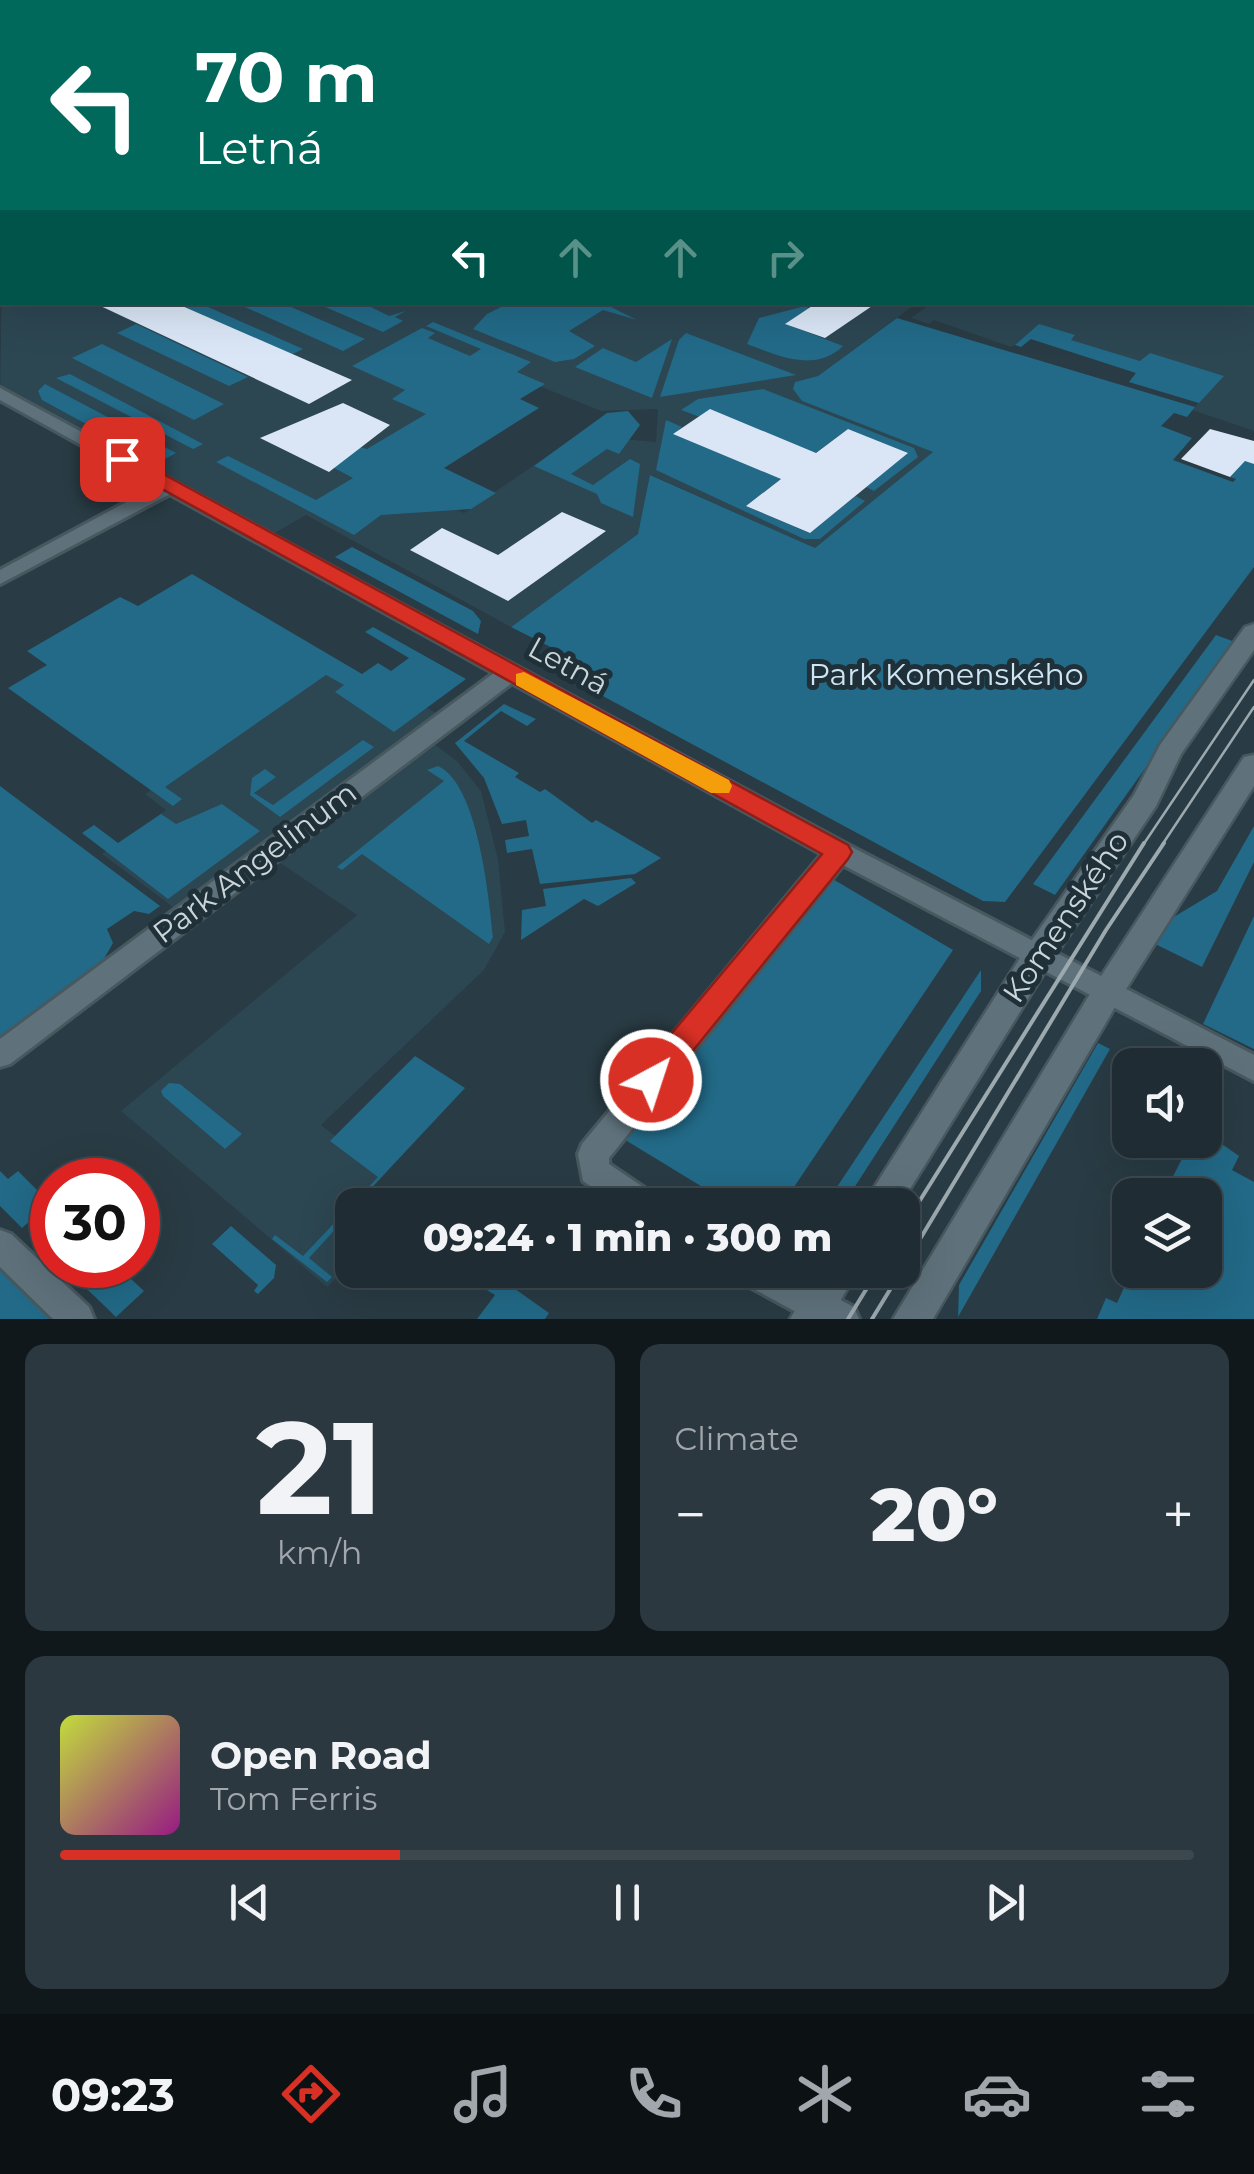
<!DOCTYPE html>
<meta charset="utf-8">
<style>
:root{--surface:#1f2c33;--page:#2c383f;--text:#f1f3f6;--muted:#a1a7ac;--line:#3c484e;--accent:#d93025}
body{margin:0;font-family:Montserrat,sans-serif;background:var(--page);color:var(--text);height:100vh;display:flex;flex-direction:column;font-size:38px;white-space:nowrap}
*{box-sizing:border-box;margin:0}
p{font-size:32px;color:var(--muted)}
.icon{flex:none;width:55px;height:55px;fill:none;stroke:currentColor;stroke-width:2;stroke-linecap:round;stroke-linejoin:round}
.map{position:relative;height:1319px;overflow:hidden}
.details{display:flex;flex-direction:column;gap:25px;padding:25px;background:#11181c;flex:1}
.details>*{flex:none}
.top-card{position:absolute;left:0px;top:0px;width:1255px;height:305px;box-shadow:0 10px 40px #0002,0 0 0 2px var(--line);background:#00695c;color:#fff;overflow:hidden}
.controls{position:absolute;left:1112px;top:1048px;display:grid;gap:20px}
.controls a{display:grid;place-items:center;width:110px;height:110px;border-radius:20px;background:var(--surface);box-shadow:0 10px 40px #0002,0 0 0 2px var(--line);font-size:50px}
.speed{position:absolute;left:30px;top:1158px;display:flex;gap:20px;font-size:50px;font-weight:700;text-align:center}
.speed>*{display:grid;place-content:center;width:130px;height:130px;border-radius:50%;background:var(--surface);box-shadow:0 10px 40px #0002,0 0 0 2px var(--line);line-height:1}
.speed .limit{border:15px solid #d22;background:#fff;color:#111}
.pin{position:absolute;display:grid;place-items:center;width:85px;height:85px;color:#fff;margin:-42px;border-radius:20px;box-shadow:0 5px 15px #0006}
.me{position:absolute;width:110px;margin:-55px;rotate:40deg;stroke-linejoin:round;filter:drop-shadow(0 0 8px #0008)}
.turn{display:flex;align-items:center;gap:35px;height:210px;padding:0 30px;font-size:45px}
.turn .icon{width:130px;height:130px;stroke-width:2.5}
.turn b{display:block;font-size:70px;line-height:85px}
.lanes{display:flex;align-items:center;height:95px;padding:0 30px;background:#0003;justify-content:center;gap:50px;direction:ltr}
.lanes .off{opacity:.35}
.big{font-size:75px;font-weight:800;line-height:1.1}
.details .widget{flex:1;display:flex;flex-direction:column;justify-content:center;gap:15px;min-width:0;padding:0 35px;border-radius:20px;background:var(--page)}
.details .dial{align-items:center;gap:0}
.dial b{font-size:130px;line-height:1}
.song{display:flex;align-items:center;gap:30px}
.cover{width:120px;height:120px;border-radius:15px;background:linear-gradient(135deg,hsl(70 70% 55%),hsl(310 70% 35%))}
.played{height:10px;border-radius:5px;background:linear-gradient(90deg,var(--accent) 30%,var(--line) 30%)}
.keys{display:flex;justify-content:space-around;direction:ltr}
.heat{display:flex;justify-content:space-between;align-items:center;font-size:55px;direction:ltr}
.details .tiles{flex:1;display:grid;gap:25px;grid-template-columns:1fr 1fr}
.widget:last-child{grid-column:span 2}
.trip{position:absolute;left:335px;top:1188px;width:585px;height:100px;border-radius:20px;background:var(--surface);box-shadow:0 10px 40px #0002,0 0 0 2px var(--line);font-weight:800;line-height:100px;text-align:center}
.tabs{display:flex;height:160px;justify-content:space-around;align-items:center;background:#0c1214;color:var(--muted)}
.tabs .icon{width:70px;height:70px}
.tabs .current{color:var(--accent)}
.tabs b{font-size:45px;color:var(--text)}
.map>svg:first-child{display:block}
.built{fill:#2c4652;fill-rule:evenodd}
.green{fill:#226a88}
.building{fill:#dae6f6}
.lines{fill:none;stroke-linecap:round;stroke-linejoin:round}
.minor-casing{stroke:#48585f;stroke-width:6}
.tertiary-casing{stroke:#48585f;stroke-width:5}
.minor{fill:#5f727c;fill-rule:evenodd}
.tertiary{fill:#5f727c;fill-rule:evenodd}
.tram-far1{stroke:#9ca9af;stroke-width:2.5}
.tram{stroke:#9ca9af;stroke-width:4}
.route{fill:#d93025;stroke:#8d1f18;stroke-width:2.5}
.slow{fill:#f59e0b}
.labels{text-anchor:middle;stroke-width:10;stroke-linejoin:round;paint-order:stroke}
.street-label{font-size:30px;fill:#cad5da;stroke:#1f3039}
.park-label{font-size:30px;fill:#cee6f3;stroke:#1f3039}
</style>
<div class="map">
<svg width="1254" height="1319" viewBox="0 0 1254 1319">
<rect width="100%" height="100%" fill="#293b44"/>
<!-- built -->
<g class="built">
<path d="M477 0H1254V193L1252 2H470Z"/>
<path d="M1254 206V431L1192 410 1198 403 1129 382 1136 373 1030 339 1011 347 934 320 929 324 911 318 933 302H1252Z"/>
<path d="M2 274V302L917 303 818 376 795 382 802 401 934 452 815 548 651 475 638 534 511 627 306 515 261 541 0 393ZM529 382 601 411 658 409 656 442 578 435 464 513 377 473Z"/>
<path d="M335 666 362 674 448 719 425 737 457 761 481 791 498 859 505 932 484 970 321 1125 385 1174 361 1200 367 1205H352V1262L327 1287 121 1111 357 915 267 854 185 916 102 854 166 810 145 794Z"/>
</g>
<!-- green -->
<g class="green">
<path d="M511 302 607 305 637 320 603 310 569 331 595 346 574 359 555 362 473 329 487 314Z"/>
<path d="M199 303 303 349 291 355 177 304Z"/>
<path d="M236 303H282L365 339 343 351Z"/>
<path d="M316 303H363L389 316 406 311 395 317 403 321 383 332Z"/>
<path d="M805 306 809 308 786 324 843 346C815 373 778 356 747 344L759 318Z"/>
<path d="M897 318 1195 407 1187 417 1174 413 1161 426 1192 438 1173 460 1233 482 1236 479 1230 477 1254 451V567L1005 902 983 901 575 681 580 662 511 627 638 534 650 475 815 548 933 452 802 401 793 389 795 382 818 376Z"/>
<path d="M433 322 531 362 517 372 545 384 520 399 539 408 444 468 496 493 471 509 381 515 354 535 216 462 228 456 316 500 353 478 334 468 360 447 367 449 426 414 392 399 405 390 352 366 422 328 435 333 428 338 470 356 481 349 426 326Z"/>
<path d="M136 324 248 377 229 386 117 333Z"/>
<path d="M1039 324 1075 335 1071 340 1140 361 1150 353 1224 376 1199 403 1129 382 1136 373 1031 339 1021 347 1015 345Z"/>
<path d="M686 333 796 375 660 397 679 340Z"/>
<path d="M672 339 652 398 575 367 603 348 636 362Z"/>
<path d="M102 344 224 404 194 420 72 358Z"/>
<path d="M70 374 203 444 193 449 56 378Z"/>
<path d="M45 384 176 453 158 463 42 400 38 391Z"/>
<path d="M763 389 914 448 918 457 874 491 866 487 907 453 848 429 810 457 681 410 698 399Z"/>
<path d="M628 411 640 425 619 454 607 449 571 474 593 485 630 459 640 464 633 517 601 503 597 494 534 466 607 413Z"/>
<path d="M666 420 682 427 674 434 763 471 777 462 787 474 746 506 809 533 856 496 865 501 820 539H804L656 470Z"/>
<path d="M352 547 473 611 481 621 478 634 335 557Z"/>
<path d="M192 574 362 674 378 663 391 671 409 658 365 632 373 627 466 679 394 732 335 692 344 685 326 675 165 787 182 799 173 806 8 688 47 665 27 651 120 597 138 606Z"/>
<path d="M1216 635 1235 642 1055 895 1033 884Z"/>
<path d="M504 704 536 719 527 726 501 711 464 741 519 773 515 777 540 792 545 789 592 823 596 820 661 858 635 874 540 884 532 849 507 853 505 840 529 836 526 820 502 824 484 778 455 743Z"/>
<path d="M363 740 374 747 280 817 250 795 252 778 265 769 276 777 254 793 273 805Z"/>
<path d="M438 766C478 784 489 897 493 937L489 944 362 854 342 870 337 867 444 781 427 770Z"/>
<path d="M0 786 160 906 149 914 134 911 107 929 113 943 100 966 0 1040Z"/>
<path d="M222 804 260 831 168 899 82 833 94 825 118 843 161 814 176 824Z"/>
<path d="M1254 826V862L1202 967 1151 942 1162 924 1217 891Z"/>
<path d="M631 878 636 883 598 906 584 899 521 940 522 910 546 906 543 889Z"/>
<path d="M831 878 953 950 782 1205H732L622 1138Z"/>
<path d="M1254 916V1049L1203 1024Z"/>
<path d="M981 970V991L843 1205H825Z"/>
<path d="M1098 1043 1110 1049 958 1317 959 1285Z"/>
<path d="M415 1056 465 1088 361 1199 367 1205H352V1211L309 1258 332 1277 327 1282 272 1239 275 1235 303 1256 378 1177 330 1141Z"/>
<path d="M169 1083 180 1084 242 1134 225 1149 163 1096 161 1091Z"/>
<path d="M1205 1132 1239 1156 1232 1170 1254 1182V1319H1097L1106 1298 1117 1303 1132 1270H1205V1195H1188L1169 1184 1184 1155 1190 1158 1198 1140H1205Z"/>
<path d="M0 1171 8 1179 18 1171 50 1203 22 1228 0 1206Z"/>
<path d="M231 1226 276 1265 274 1278 258 1294 254 1291 258 1285 212 1244Z"/>
<path d="M0 1245 76 1319H0Z"/>
<path d="M62 1265H116L144 1291 116 1317Z"/>
<path d="M454 1270H488L549 1313 545 1319H477L495 1295Z"/>
</g>
<!-- building -->
<g class="building">
<path d="M92 302H173L352 380 309 404Z"/>
<path d="M818 302H878L825 338 785 324Z"/>
<path d="M343 403 390 425 329 472 260 438Z"/>
<path d="M710 409 816 453 848 429 908 453 810 533 746 506 781 479 673 434Z"/>
<path d="M1210 429 1254 441V464L1245 461 1230 477 1181 459Z"/>
<path d="M562 512 606 531 508 601 410 550 442 528 498 555Z"/>
</g>
<g class="lines">
<!-- minor casing -->
<g class="minor-casing">
<g id="minor">
<path d="M0 122 2 123V131H0Z"/>
<path d="M2 247V257L0 258V248Z"/>
<path d="M2 269V279L0 280V270Z"/>
<path d="M0 388 848 845 1254 1055V1081L843 865 609 1158V1164L655 1195 660 1205H618L583 1181 578 1154 582 1144 822 854 512 683 10 1064 0 1067V1039L494 673 170 494 0 584V570L156 486 0 400Z"/>
<path d="M0 1230 11 1234 89 1307 94 1319H53L0 1267Z"/>
<path d="M735 1270H783L854 1307 859 1319H809L739 1281Z"/>
</g>
</g>
<!-- tertiary casing -->
<g class="tertiary-casing">
<g id="tertiary">
<path d="M1254 624V650L1181 754 1156 806 1049 965 900 1205H863L1027 947 1134 795 1160 745 1245 627Z"/>
<path d="M1254 755V786L1118 1002 933 1319H893L1096 984 1244 757Z"/>
<path d="M819 1270H858L830 1319H790Z"/>
</g>
</g>
<!-- minor -->
<use href="#minor" class="minor"/>
<!-- tertiary -->
<use href="#tertiary" class="tertiary"/>
<!-- tram-far1 -->
<g class="tram-far1">
<path d="M446 2 453 0"/>
<path d="M1143 845 1254 680"/>
<path d="M1162 845 1254 707"/>
</g>
<!-- tram -->
<g class="tram">
<path d="M902 1229 1144 843"/>
<path d="M902 1269 1106 930 1164 843"/>
<path d="M848 1319 878 1270"/>
<path d="M872 1319 902 1270"/>
</g>
</g>
<!-- route -->
<path class="route" d="M115 455H128L848 845 852 852 848 859 662 1089 651 1093 640 1089 636 1080 640 1071 822 854 115 463Z"/>
<!-- slow -->
<path class="slow" d="M524 672 729 780 732 786 729 793H711L516 685V674Z"/>
<g class="labels">
<!-- street labels -->
<g class="street-label">
<text transform="translate(568 666) rotate(29)" y="10">Letná</text>
<text transform="translate(255 863) rotate(-37)" y="10">Park Angelinum</text>
<text transform="translate(1066 917) rotate(-56)" y="10">Komenského</text>
</g>
<!-- park labels -->
<g class="park-label">
<text x="946" y="685">Park Komenského</text>
</g>
</g>
</svg>
<div class="controls">
<a><svg class="icon" aria-label="sound" viewBox="0 0 24 24"><path d="M4 9h4l5-4v14l-5-4H4zM17 9q2 3 0 6"/></svg></a>
<a><svg class="icon" aria-label="layers" viewBox="0 0 24 24"><path d="M12 4l9 5-9 5-9-5zM3 14l9 5 9-5"/></svg></a>
</div>
<div class="speed"><div class="limit">30</div></div>
<div class="pin" style="left:122px;top:459px;background:#d93025"><svg class="icon" aria-label="arrive" viewBox="0 0 24 24"><path d="M6 21V4h12l-3 4 3 4H6"/></svg></div>
<svg class="me" style="left:651px;top:1080px" viewBox="-20 -20 40 40"><circle r="17" fill="#d93025" stroke="#fff" stroke-width="3"/><path d="M0-11L8 9 0 5-8 9z" fill="#fff"/></svg>
<div class="trip">09:24 · 1 min · 300 m</div>
<div class="top-card">
<div class="turn"><svg class="icon" aria-label="left" viewBox="0 0 24 24"><path d="M17 20v-9H6M10 6l-5 5 5 5"/></svg><div><b>70 m</b>Letná</div></div>
<div class="lanes"><svg class="icon" aria-label="left" viewBox="0 0 24 24"><path d="M17 20v-9H6M10 6l-5 5 5 5"/></svg><svg class="icon off" aria-label="ahead" viewBox="0 0 24 24"><path d="M12 20V5M6 11l6-6 6 6"/></svg><svg class="icon off" aria-label="ahead" viewBox="0 0 24 24"><path d="M12 20V5M6 11l6-6 6 6"/></svg><svg class="icon off" aria-label="right" viewBox="0 0 24 24"><path d="M7 20v-9h11M14 6l5 5-5 5"/></svg></div>
</div>
</div>
<section class="details">
<div class="tiles">
<div class="widget dial"><b>21</b><p>km/h</p></div>
<div class="widget"><p>Climate</p>
<div class="heat"><a>−</a><b class="big">20°</b><a>+</a></div>
</div>
<div class="widget">
<div class="song"><i class="cover"></i><div><b>Open Road</b><p>Tom Ferris</p></div></div>
<div class="played"></div>
<div class="keys"><svg class="icon" aria-label="previous" viewBox="0 0 24 24"><path d="M18 5L8 12l10 7zM5 5v14"/></svg><svg class="icon" aria-label="pause" viewBox="0 0 24 24"><path d="M8 5v14M16 5v14"/></svg><svg class="icon" aria-label="next" viewBox="0 0 24 24"><path d="M6 5l10 7-10 7zM19 5v14"/></svg></div>
</div>
</div>
</section>
<nav class="tabs">
<b>09:23</b>
<svg class="icon current" aria-label="directions" viewBox="0 0 24 24"><path d="M12 3l9 9-9 9-9-9zM9 14v-3h6M13 9l2 2-2 2"/></svg>
<svg class="icon" aria-label="music" viewBox="0 0 24 24"><path d="M9 18V5l10-2v13"/><circle cx="6" cy="18" r="3"/><circle cx="16" cy="16" r="3"/></svg>
<svg class="icon" aria-label="phone" viewBox="0 0 24 24"><path d="M5 4h4l2 5-3 2q2 4 5 5l2-3 5 2v4C11 20 4 13 5 4z"/></svg>
<svg class="icon" aria-label="climate" viewBox="0 0 24 24"><path d="M12 3v18M4 7l16 10M4 17L20 7"/></svg>
<svg class="icon" aria-label="car" viewBox="0 0 24 24"><path d="M5 17H2v-5l4-1 3-4h7l3 4 3 1v5h-3M9 17h6M6 11h13"/><circle cx="7" cy="17" r="2"/><circle cx="17" cy="17" r="2"/></svg>
<svg class="icon" aria-label="filters" viewBox="0 0 24 24"><path d="M4 7h16M4 17h16"/><circle cx="9" cy="7" r="2"/><circle cx="15" cy="17" r="2"/></svg>
</nav>
